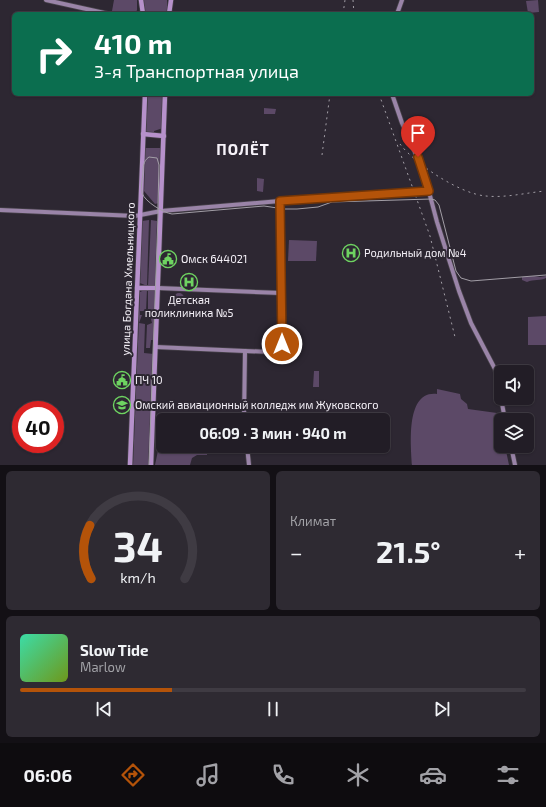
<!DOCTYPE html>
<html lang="ru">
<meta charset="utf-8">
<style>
:root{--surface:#221d26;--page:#2e2a32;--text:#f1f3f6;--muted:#a2a2a7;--line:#3f3b43;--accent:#b45309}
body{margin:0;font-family:"Exo 2",sans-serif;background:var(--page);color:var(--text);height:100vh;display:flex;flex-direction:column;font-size:15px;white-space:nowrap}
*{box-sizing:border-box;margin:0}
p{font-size:13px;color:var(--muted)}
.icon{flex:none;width:22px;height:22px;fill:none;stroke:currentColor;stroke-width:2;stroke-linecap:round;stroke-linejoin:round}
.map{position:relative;height:465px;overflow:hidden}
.side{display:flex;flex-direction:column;gap:6px;padding:6px;background:#131015;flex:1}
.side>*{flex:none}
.banner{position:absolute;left:12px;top:12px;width:522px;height:84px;border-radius:6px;box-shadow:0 1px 3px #0004,0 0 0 1px var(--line);background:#0b6e4f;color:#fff;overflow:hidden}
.fabs{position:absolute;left:494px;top:365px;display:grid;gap:8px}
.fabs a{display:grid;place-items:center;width:40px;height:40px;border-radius:6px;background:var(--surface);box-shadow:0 1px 3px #0004,0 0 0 1px var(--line);font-size:20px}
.speed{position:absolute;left:12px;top:401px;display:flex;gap:8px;font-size:20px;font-weight:700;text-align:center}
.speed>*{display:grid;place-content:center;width:52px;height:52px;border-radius:50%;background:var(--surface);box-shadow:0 1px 3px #0004,0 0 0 1px var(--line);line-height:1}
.speed .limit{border:6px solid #d22;background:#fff;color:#111}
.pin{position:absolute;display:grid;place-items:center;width:34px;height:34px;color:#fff;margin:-41px -17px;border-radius:50% 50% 50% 0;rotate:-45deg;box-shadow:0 0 4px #0007}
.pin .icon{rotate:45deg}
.me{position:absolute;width:44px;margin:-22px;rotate:0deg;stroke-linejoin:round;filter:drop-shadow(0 0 3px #0008)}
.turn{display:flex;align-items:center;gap:14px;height:84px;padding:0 16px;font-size:18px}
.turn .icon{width:52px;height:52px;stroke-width:2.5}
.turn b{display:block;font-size:28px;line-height:34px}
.big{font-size:30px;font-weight:700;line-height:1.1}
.side .widget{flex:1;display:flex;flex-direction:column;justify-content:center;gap:6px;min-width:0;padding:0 14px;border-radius:6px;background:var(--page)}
.side .dial{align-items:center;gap:0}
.dial svg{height:104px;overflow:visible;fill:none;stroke:var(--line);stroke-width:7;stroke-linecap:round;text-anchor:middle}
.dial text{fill:var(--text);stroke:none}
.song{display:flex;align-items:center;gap:12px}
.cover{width:48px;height:48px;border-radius:6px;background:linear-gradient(135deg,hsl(160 70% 55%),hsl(80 70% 35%))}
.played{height:4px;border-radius:2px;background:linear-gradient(90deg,var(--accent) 30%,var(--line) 30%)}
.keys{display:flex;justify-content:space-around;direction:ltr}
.heat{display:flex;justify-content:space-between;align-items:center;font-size:22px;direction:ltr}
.side .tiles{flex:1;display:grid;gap:6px;grid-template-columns:1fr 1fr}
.widget:last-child{grid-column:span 2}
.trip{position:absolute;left:156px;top:413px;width:234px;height:40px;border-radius:6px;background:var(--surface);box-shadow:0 1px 3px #0004,0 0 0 1px var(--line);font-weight:700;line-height:40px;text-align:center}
.menu{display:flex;height:64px;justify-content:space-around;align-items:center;background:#0e0c0f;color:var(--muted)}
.menu .icon{width:28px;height:28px}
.menu .current{color:var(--accent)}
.menu b{font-size:18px;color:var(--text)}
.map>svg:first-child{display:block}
.green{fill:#5c4967}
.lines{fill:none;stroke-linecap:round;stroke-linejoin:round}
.secondary-casing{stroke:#47424a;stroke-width:5.5}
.primary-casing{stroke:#47424a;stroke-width:6}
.secondary{stroke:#9a84a8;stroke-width:4}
.primary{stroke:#b691cb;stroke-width:4.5}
.tram{stroke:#a29ea6;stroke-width:1}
.rail{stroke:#a29ea6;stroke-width:1;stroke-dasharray:2 4;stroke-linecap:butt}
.route-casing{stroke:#753606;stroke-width:10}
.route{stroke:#b45309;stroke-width:7}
.labels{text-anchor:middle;stroke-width:4;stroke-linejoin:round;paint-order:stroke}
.poi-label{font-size:11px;fill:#f6f2f9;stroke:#2d2732;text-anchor:start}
.street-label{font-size:11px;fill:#f6f2f9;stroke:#2d2732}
.district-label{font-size:15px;font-weight:bold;letter-spacing:1px;fill:#f6f2f9;stroke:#2d2732}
</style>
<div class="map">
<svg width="546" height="465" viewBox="0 0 546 465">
<rect width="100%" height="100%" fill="#2d2732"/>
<!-- green -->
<g class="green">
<path d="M114 0H137V10L135 14 112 11Z"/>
<path d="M143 0H167V14H145Z"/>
<path d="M538 0 539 12 528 13 526 1Z"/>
<path d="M148 94H164L163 128 154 131V133L146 132V131Z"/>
<path d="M264 108 276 109 275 114H264Z"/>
<path d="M145 148H162L159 203 155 204 144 191Z"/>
<path d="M257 178 264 179 263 192 257 191Z"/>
<path d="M149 220 147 286 140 283 142 221Z"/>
<path d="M151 220 157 221 155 285 148 286Z"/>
<path d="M289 240 317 241 316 261H288Z"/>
<path d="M534 276 540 277 546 276V278C540 281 534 279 527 282L522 280V277Z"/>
<path d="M147 289 146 311H140V315H142L139 323 145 324 144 353 154 354 150 465H133L140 292Z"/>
<path d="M148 290H156L154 340H151L150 348H146L147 325 152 323 150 315H152L153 312 148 311Z"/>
<circle cx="179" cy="298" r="5"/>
<path d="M546 316V345H528V317Z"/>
<path d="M314 371H319V387H313Z"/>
<path d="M437 389 460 394 461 399 467 404 468 409 497 413 501 428V446H505L509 465H412C411 446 405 390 437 394Z"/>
<path d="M160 441H163V446L168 447 207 446V455H197L192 458 190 465H155Z"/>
</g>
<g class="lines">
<!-- secondary casing -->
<g class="secondary-casing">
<g id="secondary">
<path d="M46 0 109 14"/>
<path d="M397 14 402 0"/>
<path d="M392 94 402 123 424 173 437 222 459 291 471 323 495 369 501 398"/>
<path d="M0 210 135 216 161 211 280 201 429 191"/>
<path d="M158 288 281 293"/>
<path d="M156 347 270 352H278L281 350 280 201"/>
<path d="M501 398 505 420"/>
<path d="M244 420 245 351"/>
<path d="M247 446 249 465"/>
<path d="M511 446 515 465"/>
</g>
</g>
<!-- primary casing -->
<g class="primary-casing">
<g id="primary">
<path d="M141 0 143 14"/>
<path d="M169 14 171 0"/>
<path d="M143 134 164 136"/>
<path d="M137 288H158"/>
<path d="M130 465 145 94"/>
<path d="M151 465 165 94"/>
</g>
</g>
<!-- secondary -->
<use href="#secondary" class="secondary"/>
<!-- primary -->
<use href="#primary" class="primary"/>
<!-- tram -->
<path class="tram" d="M149 465 158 217C158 213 158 209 158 205L159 165 157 158 149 157C143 161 143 167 143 174 142 180 141 187 142 193 145 202 164 213 172 214L264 206 284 209H297L318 207 332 202 431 199 435 200 439 205 456 271 461 278 471 281 546 275"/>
<!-- rail -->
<g class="rail">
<path d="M353 0 354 14"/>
<path d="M343 14 345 0"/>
<path d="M379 94 430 236 455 337"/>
<path d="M400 144C415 164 460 194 486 196 505 198 525 193 545 191"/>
<path d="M322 155 330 94"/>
</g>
</g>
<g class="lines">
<!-- route casing -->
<g class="route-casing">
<path id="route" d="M282 344 280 201 429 191 418 157"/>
</g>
<!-- route -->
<use href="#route" class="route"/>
</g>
<!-- icons -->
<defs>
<g id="hospital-ring" transform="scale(0.9)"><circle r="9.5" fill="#2d2732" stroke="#6ed361" stroke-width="1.5"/><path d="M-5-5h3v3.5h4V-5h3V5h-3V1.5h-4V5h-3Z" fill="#6ed361"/></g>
<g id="civic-ring" transform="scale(0.9)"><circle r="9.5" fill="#2d2732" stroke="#6ed361" stroke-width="1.5"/><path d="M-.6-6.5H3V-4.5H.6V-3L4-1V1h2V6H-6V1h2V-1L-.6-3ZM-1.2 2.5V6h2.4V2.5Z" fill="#6ed361"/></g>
<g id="university-ring" transform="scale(0.9)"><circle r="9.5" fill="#2d2732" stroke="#6ed361" stroke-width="1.5"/><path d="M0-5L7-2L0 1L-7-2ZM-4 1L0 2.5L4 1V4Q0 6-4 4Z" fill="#6ed361"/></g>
</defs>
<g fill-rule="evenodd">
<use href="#hospital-ring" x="351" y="253"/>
<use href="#civic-ring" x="168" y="259"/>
<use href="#hospital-ring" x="189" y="282"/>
<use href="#civic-ring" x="122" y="380"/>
<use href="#university-ring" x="122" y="405"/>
</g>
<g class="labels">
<!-- poi labels -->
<g class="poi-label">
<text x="364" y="257">Родильный дом №4</text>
<text x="181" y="263">Омск 644021</text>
<text x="189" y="304" text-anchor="middle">Детская<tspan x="189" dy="13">поликлиника №5</tspan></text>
<text x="135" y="384">ПЧ 10</text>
<text x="135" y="409">Омский авиационный колледж им Жуковского</text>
</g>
<!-- street labels -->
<g class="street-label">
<text transform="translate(128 279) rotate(-88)" y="4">улица Богдана Хмельницкого</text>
</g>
<!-- district labels -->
<g class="district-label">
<text x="243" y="155">ПОЛЁТ</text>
</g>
</g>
</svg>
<div class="fabs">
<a><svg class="icon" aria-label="sound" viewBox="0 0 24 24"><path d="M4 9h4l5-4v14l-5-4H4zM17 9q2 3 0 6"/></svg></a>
<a><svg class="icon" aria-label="layers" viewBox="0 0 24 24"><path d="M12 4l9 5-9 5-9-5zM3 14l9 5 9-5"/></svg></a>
</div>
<div class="speed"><div class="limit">40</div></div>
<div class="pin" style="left:418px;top:157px;background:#d93025"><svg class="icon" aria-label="arrive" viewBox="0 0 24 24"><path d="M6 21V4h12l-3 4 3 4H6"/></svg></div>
<svg class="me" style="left:282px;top:344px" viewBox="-20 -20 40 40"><circle r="17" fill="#b45309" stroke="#fff" stroke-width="3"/><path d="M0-11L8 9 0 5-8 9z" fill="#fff"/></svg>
<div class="trip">06:09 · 3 мин · 940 m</div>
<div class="banner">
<div class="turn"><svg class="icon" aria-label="right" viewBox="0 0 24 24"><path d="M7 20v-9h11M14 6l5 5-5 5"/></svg><div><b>410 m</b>3-я Транспортная улица</div></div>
</div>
</div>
<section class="side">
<div class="tiles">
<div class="widget dial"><svg viewBox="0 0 100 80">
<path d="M14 69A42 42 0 1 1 86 69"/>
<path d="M14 69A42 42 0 0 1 13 28" stroke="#b45309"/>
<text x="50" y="56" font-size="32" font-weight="700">34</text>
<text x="50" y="72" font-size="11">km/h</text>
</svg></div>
<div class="widget"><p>Климат</p>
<div class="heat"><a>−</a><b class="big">21.5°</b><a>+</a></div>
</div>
<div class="widget">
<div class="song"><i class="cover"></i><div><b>Slow Tide</b><p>Marlow</p></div></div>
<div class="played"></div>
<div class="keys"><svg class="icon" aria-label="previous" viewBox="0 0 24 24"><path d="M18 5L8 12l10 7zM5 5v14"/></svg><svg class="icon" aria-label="pause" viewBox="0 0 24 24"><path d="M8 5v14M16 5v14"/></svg><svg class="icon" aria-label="next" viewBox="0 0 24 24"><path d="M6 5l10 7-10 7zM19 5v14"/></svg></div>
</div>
</div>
</section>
<nav class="menu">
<b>06:06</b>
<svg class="icon current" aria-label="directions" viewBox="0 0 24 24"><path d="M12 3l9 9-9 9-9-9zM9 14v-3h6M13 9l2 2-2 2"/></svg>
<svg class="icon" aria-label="music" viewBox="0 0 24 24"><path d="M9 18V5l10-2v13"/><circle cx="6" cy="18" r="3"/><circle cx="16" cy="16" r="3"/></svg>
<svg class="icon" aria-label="phone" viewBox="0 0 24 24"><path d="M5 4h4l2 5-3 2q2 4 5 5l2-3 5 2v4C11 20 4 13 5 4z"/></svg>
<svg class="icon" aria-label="climate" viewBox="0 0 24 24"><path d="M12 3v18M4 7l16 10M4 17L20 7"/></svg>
<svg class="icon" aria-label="car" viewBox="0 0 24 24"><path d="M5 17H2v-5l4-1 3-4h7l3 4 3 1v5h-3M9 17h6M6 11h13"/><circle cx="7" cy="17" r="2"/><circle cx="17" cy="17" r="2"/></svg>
<svg class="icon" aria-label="filters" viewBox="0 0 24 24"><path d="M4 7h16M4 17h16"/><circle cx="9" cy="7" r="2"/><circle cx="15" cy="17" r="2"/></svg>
</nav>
